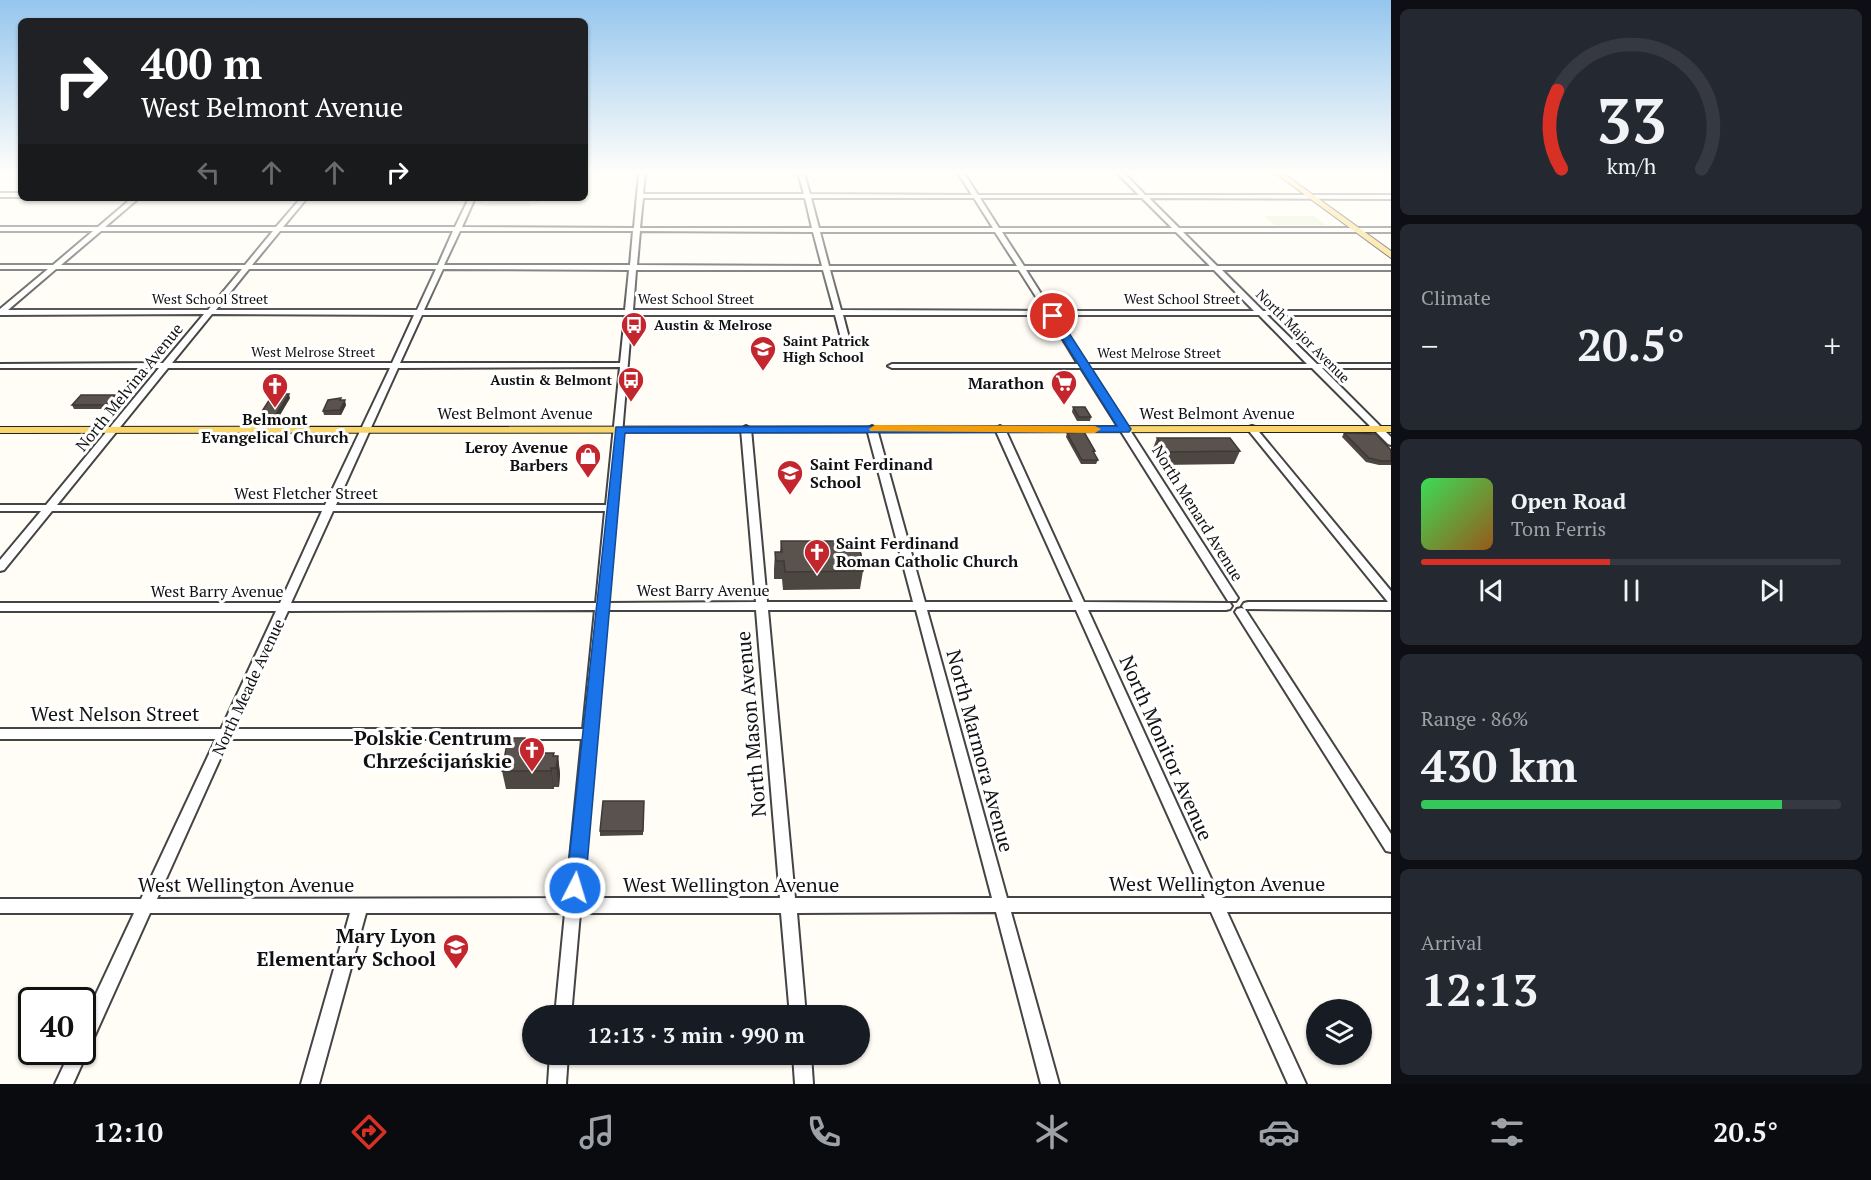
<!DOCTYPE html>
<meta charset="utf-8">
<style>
:root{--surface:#171b24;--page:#242831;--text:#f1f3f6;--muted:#9ea1a6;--line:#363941;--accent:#d93025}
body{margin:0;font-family:"PT Serif",serif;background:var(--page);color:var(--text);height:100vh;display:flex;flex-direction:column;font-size:22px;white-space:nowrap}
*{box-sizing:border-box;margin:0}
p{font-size:20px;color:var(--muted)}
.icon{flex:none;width:33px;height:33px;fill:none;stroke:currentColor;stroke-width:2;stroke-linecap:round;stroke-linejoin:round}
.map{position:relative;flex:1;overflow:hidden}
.drawer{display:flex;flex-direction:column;gap:9px;padding:9px;background:#0d0f14;width:480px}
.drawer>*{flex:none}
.hud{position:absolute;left:18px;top:18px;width:570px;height:183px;border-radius:9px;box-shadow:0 2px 4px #0004;background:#202124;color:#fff;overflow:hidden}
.buttons{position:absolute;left:1306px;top:999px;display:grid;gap:12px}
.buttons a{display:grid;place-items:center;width:66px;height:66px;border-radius:50%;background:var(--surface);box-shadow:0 2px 4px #0004;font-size:30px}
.speed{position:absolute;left:18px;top:987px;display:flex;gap:12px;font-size:30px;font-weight:700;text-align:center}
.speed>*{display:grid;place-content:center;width:78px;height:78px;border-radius:50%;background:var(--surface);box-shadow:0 2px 4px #0004;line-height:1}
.speed .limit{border:3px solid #111;border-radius:9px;background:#fff;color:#111}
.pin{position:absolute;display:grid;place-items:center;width:51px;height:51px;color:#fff;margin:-26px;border:3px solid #fff;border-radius:50%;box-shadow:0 2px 6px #0007}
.me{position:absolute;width:66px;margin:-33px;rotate:5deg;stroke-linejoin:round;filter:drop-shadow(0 0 4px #0008)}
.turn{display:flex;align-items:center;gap:21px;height:126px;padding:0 24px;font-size:27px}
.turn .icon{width:78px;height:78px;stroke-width:2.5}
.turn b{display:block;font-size:42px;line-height:51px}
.lanes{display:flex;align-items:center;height:57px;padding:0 24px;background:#0003;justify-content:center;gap:30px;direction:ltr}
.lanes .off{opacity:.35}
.big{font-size:45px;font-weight:800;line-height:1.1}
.drawer .tile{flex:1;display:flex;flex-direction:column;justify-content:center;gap:9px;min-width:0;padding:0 21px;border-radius:9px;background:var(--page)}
.drawer .dial{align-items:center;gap:0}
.dial svg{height:156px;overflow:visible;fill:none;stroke:var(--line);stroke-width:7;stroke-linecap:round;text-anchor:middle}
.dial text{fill:var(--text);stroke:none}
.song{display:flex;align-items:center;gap:18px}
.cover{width:72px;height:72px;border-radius:9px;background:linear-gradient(135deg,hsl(130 70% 55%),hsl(30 70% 35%))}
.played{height:6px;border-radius:3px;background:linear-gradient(90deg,var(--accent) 45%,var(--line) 45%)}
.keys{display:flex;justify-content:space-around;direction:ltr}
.heat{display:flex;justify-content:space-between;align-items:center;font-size:33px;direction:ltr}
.charge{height:9px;border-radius:4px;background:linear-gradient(90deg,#34c759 86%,var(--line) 0)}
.trip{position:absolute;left:522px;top:1005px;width:348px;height:60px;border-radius:30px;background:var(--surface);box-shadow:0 2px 4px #0004;font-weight:800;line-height:60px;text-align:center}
.menu{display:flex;height:96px;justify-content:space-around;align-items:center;background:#090b0e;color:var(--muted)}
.menu .icon{width:42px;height:42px}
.menu .selected{color:var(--accent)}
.menu b{font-size:27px;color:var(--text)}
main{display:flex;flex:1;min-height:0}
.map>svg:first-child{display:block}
.pitch{fill:#e6f2cf}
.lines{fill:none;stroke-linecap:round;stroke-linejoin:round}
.minor-casing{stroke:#444;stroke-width:4}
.major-casing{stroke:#222;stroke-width:2}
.minor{fill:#fff;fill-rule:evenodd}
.major{fill:#f9d66b;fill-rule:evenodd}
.wall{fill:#4d4742}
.shaded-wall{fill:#3f3936}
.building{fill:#5a524d;stroke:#3f3936;stroke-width:1.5}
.route{fill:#1a73e8;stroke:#114b97;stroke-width:1.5}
.slow{fill:#f59e0b}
.labels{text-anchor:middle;stroke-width:6;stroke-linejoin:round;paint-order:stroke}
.far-street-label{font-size:14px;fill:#111;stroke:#fff}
.far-poi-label{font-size:14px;font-weight:bold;fill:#111;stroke:#fff;text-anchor:start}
.poi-label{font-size:16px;font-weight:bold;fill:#111;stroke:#fff;text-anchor:end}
.street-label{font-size:16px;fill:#111;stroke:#fff}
.near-street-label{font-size:20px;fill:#111;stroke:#fff}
.near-poi-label{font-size:20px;font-weight:bold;fill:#111;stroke:#fff;text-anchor:end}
</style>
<main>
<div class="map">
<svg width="1391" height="1084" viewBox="0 0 1391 1084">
<rect width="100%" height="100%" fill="#fffdf5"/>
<!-- pitch -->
<g class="pitch">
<path d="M481 198H484L482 204H518H488L490 198H531L529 205 541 198 540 202 530 206H487L479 204Z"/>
<path d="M1264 216H1314L1326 225H1275Z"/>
</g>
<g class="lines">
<!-- minor casing -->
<g class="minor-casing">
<g id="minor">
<path d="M639 173H645L643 194H804L798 173H804L810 194 972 195 958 173H964L978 195H1139L1117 173H1124L1145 195H1391V199L1149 198 1179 228H1391V232H1183L1217 266H1391V270H1222L1263 311H1391V315H1267L1317 364H1391V368H1322L1391 437V445L1388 444 1312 368H1090L1236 595 1238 598 1236 601H1228L1081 368H892L888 366 892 364H1078L1048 315H843L849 338 845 340 841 338 835 315H632L616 506 617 508 615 510 607 603 756 602 741 429 746 426 751 429 767 602H913L867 429 872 426 877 429 925 602H1073L995 429 1000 426 1005 429 1084 602 1230 603 1232 606 1230 609 1226 610H1088L1220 898H1391V912H1227L1306 1084H1288L1211 912H1011L1059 1084H1041L996 912 797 913 806 1016H790L781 913H580L571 1016H555L565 913H366L319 1084H301L350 913H150L73 1084H55L70 1052H82V1024L134 913H0V899H141L216 739H0V729H221L276 611H0V603H280L322 511H52L4 570 0 571V560L41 511H0V505H46L159 368H0V364L163 363 204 314 0 315V309L48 269H0V265H53L93 231H0V227H98L132 198H139L105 227H276L301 198H307L283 227H455L469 198H475L462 227 634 228ZM643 198H805L812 228H640ZM811 198H974L993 228H819ZM980 198H1142L1172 228H999ZM101 231H273L245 265H61ZM280 231H453L438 265H252ZM460 231H633L630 265H444ZM640 231 813 232 822 266 637 265ZM820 232H995L1017 266H829ZM1002 232H1176L1210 266H1024ZM56 269H242L208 310H8ZM249 269H436L417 310H216ZM443 269 629 270 625 310H424ZM636 270H823L834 310H633ZM830 270H1019L1045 311 841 310ZM1026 270H1214L1254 311H1052ZM212 314 414 315 392 363H172ZM422 315H625L620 363H400ZM1055 315H1259L1307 364H1087ZM620 367 606 505H336L398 368ZM168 368H390L325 505H57ZM333 511H605L596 603H291ZM595 610 583 729H234L288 611ZM607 610H756L780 898H582ZM768 610H916L992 898H795ZM927 610H1076L1205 898H1007ZM229 739H582L566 898 157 899Z"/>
<rect x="0" y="193" width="21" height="4"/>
<path d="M1252 426 1255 427 1391 591V610L1244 609 1242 606 1244 603 1248 602H1388L1249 431 1247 429 1249 427Z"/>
<path d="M1241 608 1245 609 1391 834V852L1386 851 1237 615 1235 612 1237 609Z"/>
<path d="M550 1054H568L566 1084H548Z"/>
<path d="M793 1054H811L813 1084H795Z"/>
</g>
</g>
<!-- major casing -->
<g class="major-casing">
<g id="major">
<path d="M1275 173H1283L1391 251V258Z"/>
<path d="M1391 426V432L0 433V427Z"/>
</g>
</g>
<!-- minor -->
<use href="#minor" class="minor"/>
<!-- major -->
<use href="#major" class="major"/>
</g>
<!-- wall -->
<g class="wall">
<path d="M290 398 277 420H260L259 416Z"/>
<path d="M117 399 108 409H74L72 405Z"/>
<path d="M342 400 346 405 341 415H324L323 411Z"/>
<path d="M1073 407 1091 417 1090 421H1077L1072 412Z"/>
<path d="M1067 433 1095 451 1094 453 1098 460 1096 464H1081L1066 437Z"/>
<path d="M1344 433 1391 450V465H1379L1366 462 1342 437Z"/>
<path d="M1157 438 1240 451 1234 464 1161 465 1152 451Z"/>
<path d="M781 541 863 571 860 589 783 590 782 579H774V569L775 552H780Z"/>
<path d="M528 753 558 756 560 774 559 787H554V789H506L502 771Z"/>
<path d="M644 801 643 835 600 836V831Z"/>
</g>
<!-- shaded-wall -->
<g class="shaded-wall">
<path d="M289 394 290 398 277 420 275 416Z"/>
<path d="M115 395 117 399 108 409 106 405Z"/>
<path d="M345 400 346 405 341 415 340 410Z"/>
<path d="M525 738 529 756 526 772 523 753Z"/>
<path d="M558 756 560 774 559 787 556 768Z"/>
<path d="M551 768 554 787V789L551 771Z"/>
</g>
<!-- building -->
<g class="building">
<path d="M273 394H289L275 416H259Z"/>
<path d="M81 395H115L106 405H72Z"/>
<path d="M341 398 340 400H345L340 410 323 411 328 400Z"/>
<path d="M1073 407H1085L1091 417H1079Z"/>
<path d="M1084 432 1095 451H1093L1098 460H1082L1067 433Z"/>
<path d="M1344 433 1376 434 1391 450V461H1381L1369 458Z"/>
<path d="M1157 438H1230L1240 451 1166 452Z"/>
<path d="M781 541H856L861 554 863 571 785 572 784 561H776L775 552H782Z"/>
<path d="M508 738H525L523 753H554L553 756H558L556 768H551V771H502Z"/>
<path d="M603 801H644L643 831H600Z"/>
</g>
<!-- sky -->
<linearGradient id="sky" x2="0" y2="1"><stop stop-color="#95c6ee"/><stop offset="0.53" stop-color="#fffefa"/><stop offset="1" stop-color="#fffefa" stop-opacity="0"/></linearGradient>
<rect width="1391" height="325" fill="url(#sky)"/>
<!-- route -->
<path class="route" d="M1049 314 1058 316 1131 429 1129 432 625 433 585 888 582 895 575 897 568 895 566 888 616 427 1117 426 1048 316Z"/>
<!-- slow -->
<path class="slow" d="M875 425 1095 426 1101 429 1095 433 870 431 869 429Z"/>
<!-- icons -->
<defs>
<g id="bus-pin" transform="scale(1.35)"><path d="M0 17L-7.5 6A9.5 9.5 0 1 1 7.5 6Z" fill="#c4262e" stroke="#fff"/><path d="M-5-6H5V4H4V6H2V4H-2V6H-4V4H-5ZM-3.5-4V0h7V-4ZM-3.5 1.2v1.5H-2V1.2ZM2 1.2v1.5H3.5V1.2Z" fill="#fff"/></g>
<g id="school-pin" transform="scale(1.35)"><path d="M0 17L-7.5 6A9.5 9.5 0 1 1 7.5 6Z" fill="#c4262e" stroke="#fff"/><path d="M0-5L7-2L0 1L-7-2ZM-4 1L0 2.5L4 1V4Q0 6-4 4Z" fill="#fff"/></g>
<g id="supermarket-pin" transform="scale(1.35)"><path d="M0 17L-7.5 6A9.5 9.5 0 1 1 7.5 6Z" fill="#c4262e" stroke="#fff"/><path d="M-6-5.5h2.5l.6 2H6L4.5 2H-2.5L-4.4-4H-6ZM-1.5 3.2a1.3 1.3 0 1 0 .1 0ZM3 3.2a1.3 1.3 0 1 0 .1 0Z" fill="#fff"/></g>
<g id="church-pin" transform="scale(1.35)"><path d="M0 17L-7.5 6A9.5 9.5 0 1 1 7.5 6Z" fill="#c4262e" stroke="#fff"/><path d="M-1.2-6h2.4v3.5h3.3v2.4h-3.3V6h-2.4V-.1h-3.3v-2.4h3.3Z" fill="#fff"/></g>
<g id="shop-pin" transform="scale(1.35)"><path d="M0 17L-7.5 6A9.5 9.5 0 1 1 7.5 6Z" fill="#c4262e" stroke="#fff"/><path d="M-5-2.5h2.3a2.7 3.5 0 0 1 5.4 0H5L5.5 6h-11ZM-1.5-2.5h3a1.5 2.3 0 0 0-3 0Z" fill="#fff"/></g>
</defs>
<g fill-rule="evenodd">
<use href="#bus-pin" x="634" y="325"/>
<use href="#school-pin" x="763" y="349"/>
<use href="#bus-pin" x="631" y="380"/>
<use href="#supermarket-pin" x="1064" y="383"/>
<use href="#church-pin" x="275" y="386"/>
<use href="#shop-pin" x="588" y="456"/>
<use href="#school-pin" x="790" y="473"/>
<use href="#church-pin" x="817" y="552"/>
<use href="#church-pin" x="532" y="750"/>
<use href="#school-pin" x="456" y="947"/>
</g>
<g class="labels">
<!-- far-street labels -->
<g class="far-street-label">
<text x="210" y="304">West School Street</text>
<text x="696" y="304">West School Street</text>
<text x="1182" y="304">West School Street</text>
<text transform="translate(1303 336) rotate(45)" y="5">North Major Avenue</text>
<text x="313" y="357">West Melrose Street</text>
<text x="1159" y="358">West Melrose Street</text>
</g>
<!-- far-poi labels -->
<g class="far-poi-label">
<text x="654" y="330">Austin &amp; Melrose</text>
<text x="783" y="346">Saint Patrick<tspan x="783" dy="16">High School</tspan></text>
<text x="612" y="385" text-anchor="end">Austin &amp; Belmont</text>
</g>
<!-- poi labels -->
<g class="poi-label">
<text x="1044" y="389">Marathon</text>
<text x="275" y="425" text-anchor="middle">Belmont<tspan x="275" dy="18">Evangelical Church</tspan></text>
<text x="568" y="453">Leroy Avenue<tspan x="568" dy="18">Barbers</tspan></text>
<text x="810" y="470" text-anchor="start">Saint Ferdinand<tspan x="810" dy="18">School</tspan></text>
<text x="836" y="549" text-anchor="start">Saint Ferdinand<tspan x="836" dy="18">Roman Catholic Church</tspan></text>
</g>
<!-- street labels -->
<g class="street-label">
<text transform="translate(129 387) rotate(-51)" y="6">North Melvina Avenue</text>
<text x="515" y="419">West Belmont Avenue</text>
<text x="1217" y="419">West Belmont Avenue</text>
<text x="306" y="499">West Fletcher Street</text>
<text transform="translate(1198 513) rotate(58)" y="6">North Menard Avenue</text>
<text x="703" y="596">West Barry Avenue</text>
<text x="217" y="597">West Barry Avenue</text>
<text transform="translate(248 687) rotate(-65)" y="6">North Meade Avenue</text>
</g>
<!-- near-street labels -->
<g class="near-street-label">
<text x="115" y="721">West Nelson Street</text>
<text transform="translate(751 724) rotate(-95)" y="7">North Mason Avenue</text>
<text transform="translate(1166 748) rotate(66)" y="7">North Monitor Avenue</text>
<text transform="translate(980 751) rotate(75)" y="7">North Marmora Avenue</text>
<text x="1217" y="891">West Wellington Avenue</text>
<text x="246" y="892">West Wellington Avenue</text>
<text x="731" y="892">West Wellington Avenue</text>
</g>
<!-- near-poi labels -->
<g class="near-poi-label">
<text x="512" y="745">Polskie Centrum<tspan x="512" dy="23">Chrześcijańskie</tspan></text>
<text x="436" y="943">Mary Lyon<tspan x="436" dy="23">Elementary School</tspan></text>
</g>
</g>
</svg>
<div class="buttons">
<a><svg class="icon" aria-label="layers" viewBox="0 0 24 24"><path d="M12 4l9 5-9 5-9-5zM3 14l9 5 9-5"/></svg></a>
</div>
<div class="speed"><div class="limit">40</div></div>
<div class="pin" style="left:1053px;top:316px;background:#d93025"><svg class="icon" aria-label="arrive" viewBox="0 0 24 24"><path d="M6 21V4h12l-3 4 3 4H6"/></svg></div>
<svg class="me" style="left:575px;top:888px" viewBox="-20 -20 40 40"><circle r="17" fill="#1a73e8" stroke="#fff" stroke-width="3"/><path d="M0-11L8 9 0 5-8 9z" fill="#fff"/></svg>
<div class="trip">12:13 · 3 min · 990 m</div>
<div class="hud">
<div class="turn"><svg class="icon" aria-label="right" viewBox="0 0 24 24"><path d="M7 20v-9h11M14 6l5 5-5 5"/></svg><div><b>400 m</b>West Belmont Avenue</div></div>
<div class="lanes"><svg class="icon off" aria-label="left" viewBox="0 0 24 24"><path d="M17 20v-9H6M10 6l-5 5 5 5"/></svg><svg class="icon off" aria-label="ahead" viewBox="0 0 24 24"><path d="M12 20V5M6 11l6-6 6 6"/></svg><svg class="icon off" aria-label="ahead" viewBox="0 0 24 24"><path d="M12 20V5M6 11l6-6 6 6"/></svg><svg class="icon" aria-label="right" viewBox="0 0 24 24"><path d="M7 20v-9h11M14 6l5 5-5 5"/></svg></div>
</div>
</div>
<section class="drawer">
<div class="tile dial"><svg viewBox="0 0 100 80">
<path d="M14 69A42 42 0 1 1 86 69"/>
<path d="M14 69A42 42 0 0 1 12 29" stroke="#d93025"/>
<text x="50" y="56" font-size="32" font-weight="700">33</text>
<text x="50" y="72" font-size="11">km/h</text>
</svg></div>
<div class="tile"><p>Climate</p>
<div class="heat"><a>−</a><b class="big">20.5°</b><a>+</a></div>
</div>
<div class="tile">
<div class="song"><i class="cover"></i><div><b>Open Road</b><p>Tom Ferris</p></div></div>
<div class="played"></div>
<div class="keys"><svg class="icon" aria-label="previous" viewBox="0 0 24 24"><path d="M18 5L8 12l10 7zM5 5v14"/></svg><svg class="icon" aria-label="pause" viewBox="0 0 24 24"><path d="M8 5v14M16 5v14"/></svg><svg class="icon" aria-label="next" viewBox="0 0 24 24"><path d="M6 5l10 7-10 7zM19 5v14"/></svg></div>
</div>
<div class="tile"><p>Range · 86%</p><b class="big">430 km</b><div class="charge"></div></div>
<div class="tile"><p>Arrival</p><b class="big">12:13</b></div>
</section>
</main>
<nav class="menu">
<b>12:10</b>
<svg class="icon selected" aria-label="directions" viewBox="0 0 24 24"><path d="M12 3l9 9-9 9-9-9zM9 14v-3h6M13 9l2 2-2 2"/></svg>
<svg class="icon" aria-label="music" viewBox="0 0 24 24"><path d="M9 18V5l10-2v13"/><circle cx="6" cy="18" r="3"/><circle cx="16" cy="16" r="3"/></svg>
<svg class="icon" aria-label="phone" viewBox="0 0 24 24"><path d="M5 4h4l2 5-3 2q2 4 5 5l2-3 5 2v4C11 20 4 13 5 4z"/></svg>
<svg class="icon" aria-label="climate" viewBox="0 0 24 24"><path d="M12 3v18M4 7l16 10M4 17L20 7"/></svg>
<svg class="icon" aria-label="car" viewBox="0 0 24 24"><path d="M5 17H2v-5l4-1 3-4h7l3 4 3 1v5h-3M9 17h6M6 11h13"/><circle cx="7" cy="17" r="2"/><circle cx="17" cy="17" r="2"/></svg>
<svg class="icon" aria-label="filters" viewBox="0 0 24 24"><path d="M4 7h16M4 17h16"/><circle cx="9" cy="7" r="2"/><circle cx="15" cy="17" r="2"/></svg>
<b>20.5°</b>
</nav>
